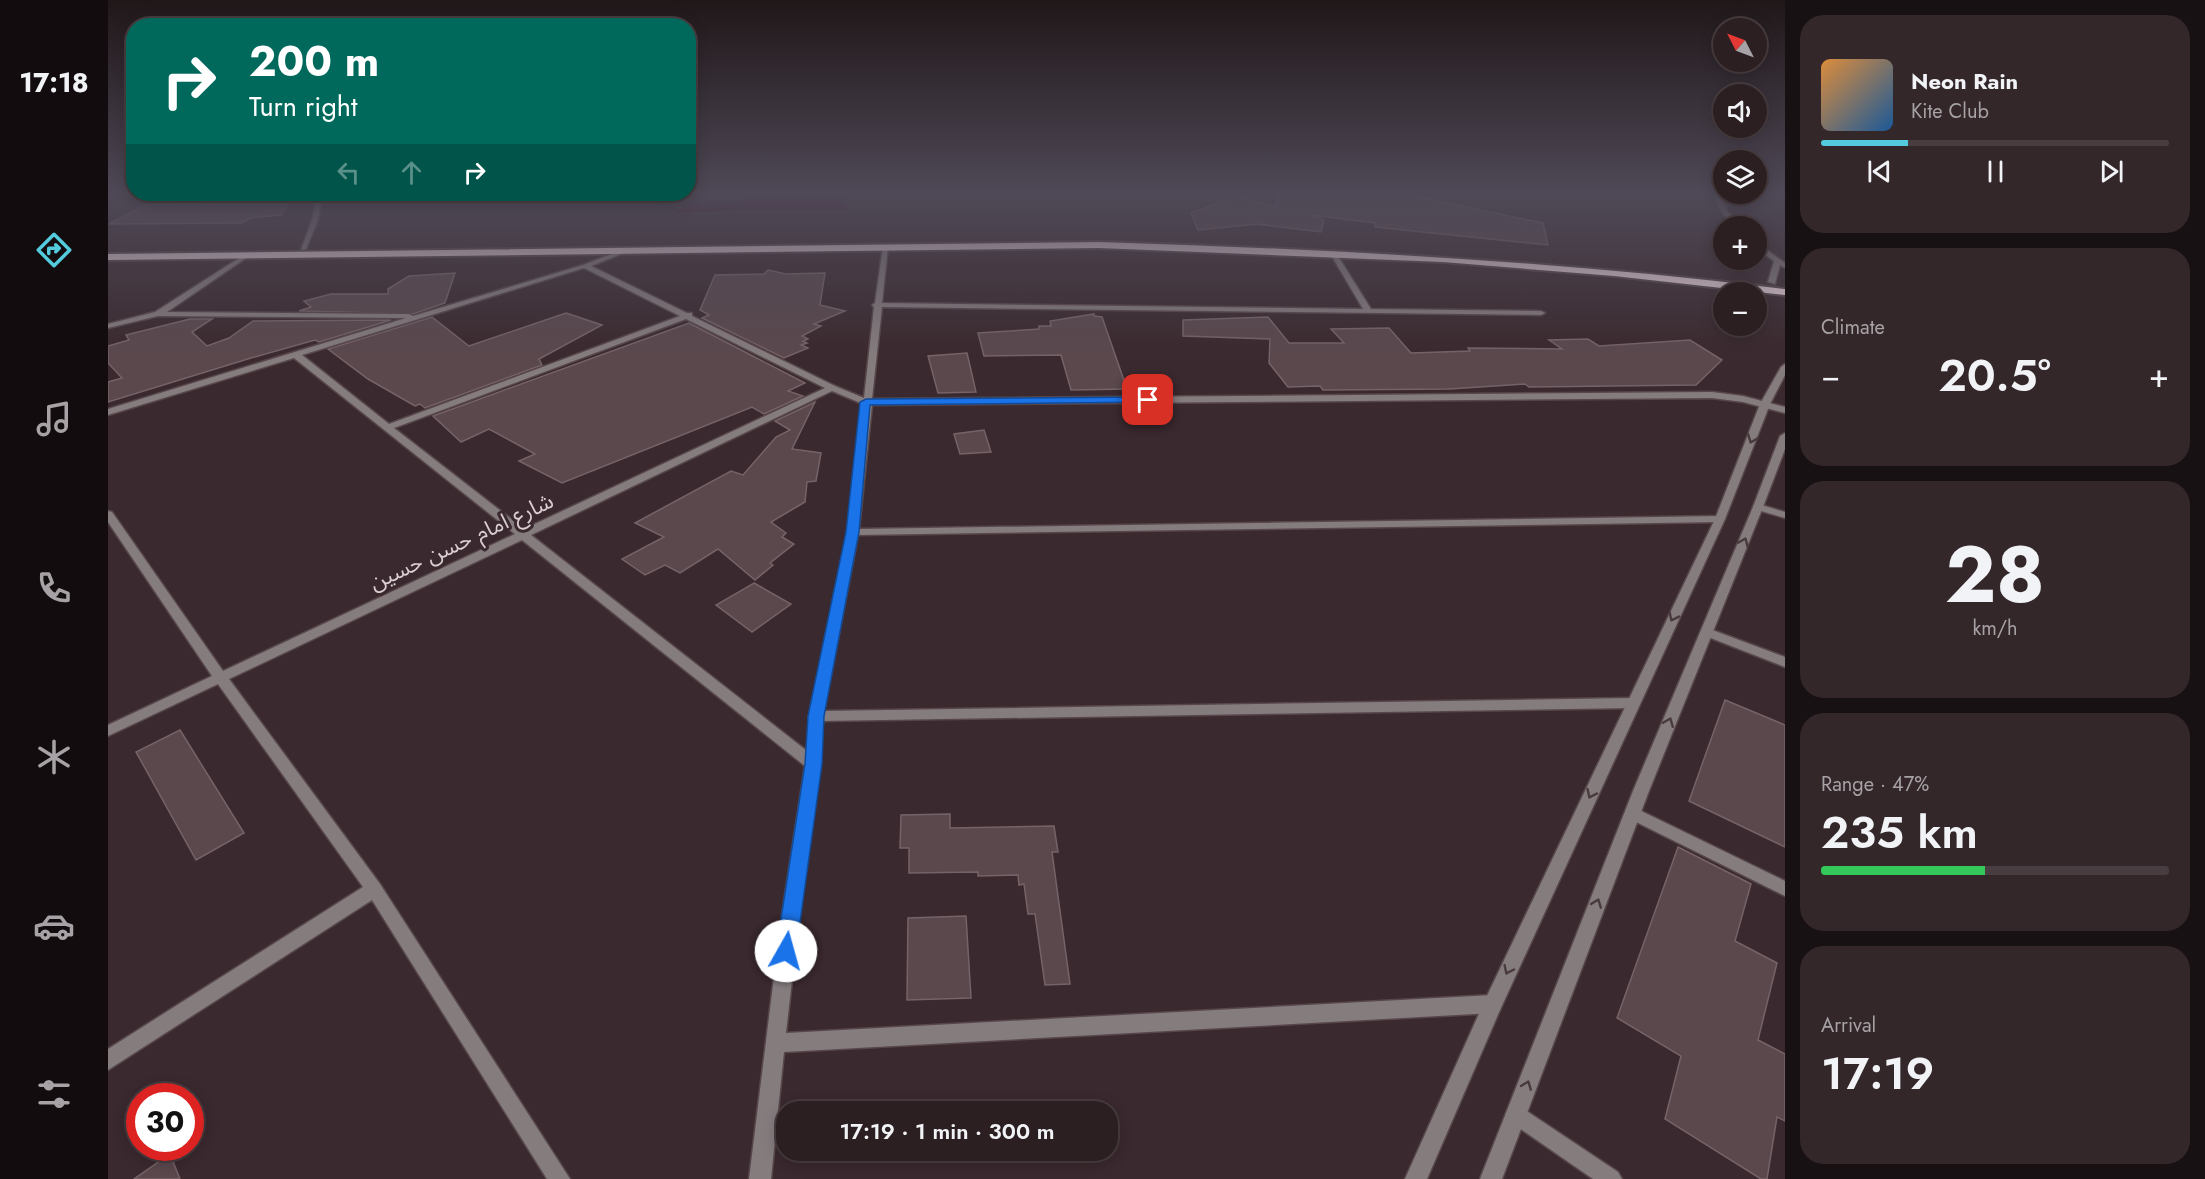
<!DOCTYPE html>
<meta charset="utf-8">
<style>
:root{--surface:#2c1f22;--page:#34272a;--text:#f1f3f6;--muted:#a6a2a5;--line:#483d40;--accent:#54cadd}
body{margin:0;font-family:Jost,"Noto Sans Arabic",sans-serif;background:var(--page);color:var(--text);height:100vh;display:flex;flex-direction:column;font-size:22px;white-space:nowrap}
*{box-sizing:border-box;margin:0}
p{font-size:20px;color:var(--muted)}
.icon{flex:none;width:33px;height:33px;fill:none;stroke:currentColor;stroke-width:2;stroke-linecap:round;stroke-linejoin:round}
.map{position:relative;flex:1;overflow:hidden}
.panel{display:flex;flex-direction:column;gap:15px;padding:15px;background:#181113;width:420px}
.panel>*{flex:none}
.hud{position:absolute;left:18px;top:18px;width:570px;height:183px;border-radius:24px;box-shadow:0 3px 15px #0003,0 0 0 2px var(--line);background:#00695c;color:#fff;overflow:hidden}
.needle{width:39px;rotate:312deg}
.fabs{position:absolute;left:1605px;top:18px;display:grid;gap:12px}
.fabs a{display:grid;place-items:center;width:54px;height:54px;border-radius:50%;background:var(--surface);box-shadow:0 3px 15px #0003,0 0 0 2px var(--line);font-size:30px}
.speed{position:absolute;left:18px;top:1083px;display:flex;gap:12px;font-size:30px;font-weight:700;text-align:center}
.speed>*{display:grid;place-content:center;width:78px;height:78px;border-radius:50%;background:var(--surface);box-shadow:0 3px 15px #0003,0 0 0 2px var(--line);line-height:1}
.speed .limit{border:9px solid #d22;background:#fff;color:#111}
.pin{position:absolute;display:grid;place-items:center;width:51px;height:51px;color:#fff;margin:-26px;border-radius:12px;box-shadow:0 3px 9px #0006}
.me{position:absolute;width:66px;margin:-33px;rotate:7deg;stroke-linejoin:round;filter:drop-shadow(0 0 4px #0008)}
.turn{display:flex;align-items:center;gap:21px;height:126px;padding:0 24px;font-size:27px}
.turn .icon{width:78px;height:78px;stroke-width:2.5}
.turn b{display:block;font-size:42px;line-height:51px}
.lanes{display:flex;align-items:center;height:57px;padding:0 24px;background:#0003;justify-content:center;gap:30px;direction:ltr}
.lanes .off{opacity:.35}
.big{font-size:45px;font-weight:600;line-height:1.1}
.panel .widget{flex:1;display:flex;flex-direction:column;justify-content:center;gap:9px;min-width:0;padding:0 21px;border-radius:24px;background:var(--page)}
.panel .dial{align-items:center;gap:0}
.dial b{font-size:78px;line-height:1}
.song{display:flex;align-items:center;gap:18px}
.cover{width:72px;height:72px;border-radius:9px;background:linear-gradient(135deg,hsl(30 70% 55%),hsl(210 70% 35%))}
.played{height:6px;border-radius:3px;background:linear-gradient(90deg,var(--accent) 25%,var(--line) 25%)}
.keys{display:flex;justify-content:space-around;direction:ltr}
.heat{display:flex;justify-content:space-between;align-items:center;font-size:33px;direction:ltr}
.charge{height:9px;border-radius:4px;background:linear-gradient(90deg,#34c759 47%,var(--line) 0)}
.trip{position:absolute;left:668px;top:1101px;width:342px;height:60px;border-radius:24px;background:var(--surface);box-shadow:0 3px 15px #0003,0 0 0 2px var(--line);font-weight:600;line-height:60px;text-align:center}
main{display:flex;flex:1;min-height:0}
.tab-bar{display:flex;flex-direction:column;width:108px;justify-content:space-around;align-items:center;background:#120c0e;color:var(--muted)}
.tab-bar .icon{width:42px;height:42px}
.tab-bar .current{color:var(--accent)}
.tab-bar b{font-size:27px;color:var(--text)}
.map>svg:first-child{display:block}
.water{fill:#3e041e}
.building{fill:#5a484d;stroke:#766368;stroke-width:1.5}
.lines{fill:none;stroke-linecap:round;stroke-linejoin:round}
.minor-casing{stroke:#57474b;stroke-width:3}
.tertiary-casing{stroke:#57474b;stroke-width:3}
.trunk-casing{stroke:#57474b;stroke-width:4}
.minor{fill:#857c7e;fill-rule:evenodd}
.tertiary{fill:#857c7e;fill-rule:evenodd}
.trunk{fill:#eed8de;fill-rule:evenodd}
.oneway{stroke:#493a3e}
.route{fill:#1a73e8;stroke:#114b97;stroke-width:1.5}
.labels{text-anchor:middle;stroke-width:6;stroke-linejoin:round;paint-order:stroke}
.street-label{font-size:22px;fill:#daced1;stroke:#3a292e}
</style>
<main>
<nav class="tab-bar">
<b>17:18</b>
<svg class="icon current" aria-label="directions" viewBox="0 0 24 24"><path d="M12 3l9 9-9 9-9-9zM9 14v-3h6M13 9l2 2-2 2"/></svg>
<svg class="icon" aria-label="music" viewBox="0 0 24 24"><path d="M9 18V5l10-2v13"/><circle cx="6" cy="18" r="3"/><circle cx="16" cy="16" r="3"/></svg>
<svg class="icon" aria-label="phone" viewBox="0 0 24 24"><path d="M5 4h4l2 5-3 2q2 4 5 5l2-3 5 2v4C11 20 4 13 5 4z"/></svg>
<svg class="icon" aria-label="climate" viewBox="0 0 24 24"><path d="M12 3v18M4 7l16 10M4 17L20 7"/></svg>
<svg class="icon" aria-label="car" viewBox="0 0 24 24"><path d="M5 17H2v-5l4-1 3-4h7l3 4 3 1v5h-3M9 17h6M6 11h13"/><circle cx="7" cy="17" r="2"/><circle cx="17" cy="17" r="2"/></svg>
<svg class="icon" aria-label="filters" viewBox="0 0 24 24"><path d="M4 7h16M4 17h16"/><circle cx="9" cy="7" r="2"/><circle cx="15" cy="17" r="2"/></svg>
</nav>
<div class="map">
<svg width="1677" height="1179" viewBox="0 0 1677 1179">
<rect width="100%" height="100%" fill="#3a292e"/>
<!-- water -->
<path class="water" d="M712 192 729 198 739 197 742 199 732 202 741 209H647L568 213 573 208 602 200 625 202 647 195Z"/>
<!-- building -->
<g class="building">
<path d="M1169 192H1287L1435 223 1440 245 1267 227V223L1203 215 1216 220 1213 232 1149 224 1090 230 1083 213 1129 196 1168 207Z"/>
<path d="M90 194H185L173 215 142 218 134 223 1 224 45 201 108 205Z"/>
<path d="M660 270 678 274 717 273 712 305 737 311 706 324 713 326 694 336 700 339 695 341 699 343 693 345 700 348 676 358 594 318 601 315 592 310 607 275 656 274Z"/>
<path d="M347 273 337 303 305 314 191 311 203 307 196 301 223 294H280V289L301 276Z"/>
<path d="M458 313 494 325 431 359 434 365 317 408 312 404 307 406 260 379 220 349 324 317 361 346Z"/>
<path d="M986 314V316L994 317 1019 389 963 390 953 355 876 356 870 333 931 329V326H943L942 321Z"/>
<path d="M1160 317 1181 343H1236L1223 329 1281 328 1303 353 1362 351 1360 348 1454 349 1441 340 1480 339 1491 346 1582 340 1614 360 1588 385 1421 387 1417 384 1341 389 1215 390 1212 386 1180 387 1161 363 1162 339 1075 336V320Z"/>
<path d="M82 319H104L84 332 99 346 121 338 145 321 283 320 211 342 207 340 143 358 0 402V382L14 378 0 363V346L21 340 18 335Z"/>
<path d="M581 323 697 383 680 391 695 396 656 414 644 407 454 483 411 461 427 454 381 429 353 442 325 416Z"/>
<path d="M859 353 868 392 830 393 820 356Z"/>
<path d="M707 402 684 449 713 453 708 481 699 482 697 502 663 522 678 533 674 537 686 544 662 563 665 565 647 580 610 549 572 573 557 565 537 575 514 559 556 537 527 523 623 471 635 475 668 437 682 430 667 421Z"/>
<path d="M876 430 883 452 852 454 846 434Z"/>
<path d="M646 583 683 604 644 632 608 605Z"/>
<path d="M1617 700 1677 725V847L1581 801Z"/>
<path d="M72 730 136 833 88 860 28 752Z"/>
<path d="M842 814V828L946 826 950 852H944L962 984 937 985 927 914H920L916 884 911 885 910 875 870 876V872L801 873V848H792L793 815Z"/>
<path d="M1570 847 1643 884 1627 941 1669 963 1650 1040 1677 1054V1121L1669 1117 1659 1179H1653L1557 1119 1573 1056 1509 1018Z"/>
<path d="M858 916 863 998 799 1000 800 918Z"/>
<path d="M62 1154 72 1179H26Z"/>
</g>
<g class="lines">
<!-- minor casing -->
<g class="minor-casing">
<g id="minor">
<path d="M1603 192H1609L1620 212 1633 226H1627L1615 214Z"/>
<path d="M209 194H215L210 220 198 249 193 250 204 220Z"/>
<path d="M1648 242 1677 263V268L1672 265 1667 284 1660 282 1666 261 1648 248Z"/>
<path d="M775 246 780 247 774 303 1255 309 1222 253 1225 251 1228 253 1263 309 1433 311 1437 313 1433 315 774 307 764 399 1604 392 1635 396 1677 407V413L1635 402 1604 398 764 405 751 529 1612 516 1617 519 1612 522 750 535 716 711 1524 698 1529 699 1531 703 1529 707 1524 708 715 721 712 764 690 928 678 1033 1385 995 1392 998 1394 1004 1392 1010 1385 1013 676 1052 663 1179H641L672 928 697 766 414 540 121 679 272 884 462 1179H439L264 900 0 1070V1049L255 887 110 684 0 736V725L104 676 0 522V511L4 512 115 671 407 534 186 358 0 415V409L298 318 50 316 0 328V324L47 312 139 253 141 254V256L59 312 301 314 305 316 475 265 519 248 521 249V251L483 266 579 313H584V316L727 386 756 398 766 307 764 305 767 303ZM476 268 572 316 281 424 194 355ZM578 319 717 388 416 529 286 428ZM724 391 755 404 739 532 701 716 699 751 423 535Z"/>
<path d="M1650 504 1677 512V518L1646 509 1645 507 1646 505Z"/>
<path d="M1599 628 1677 657V667L1595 635 1593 632 1595 629Z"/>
<path d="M1525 807 1677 881V896L1520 818 1517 813 1520 808Z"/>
<path d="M1408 1104 1510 1172 1514 1179H1485L1401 1121 1398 1114 1401 1107Z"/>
</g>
</g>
<!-- tertiary casing -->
<g class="tertiary-casing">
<g id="tertiary">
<path d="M1677 364V375L1662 404 1617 519 1392 1010 1319 1179H1297L1378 998 1607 519 1652 404 1673 367Z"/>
<path d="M1677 433V449L1655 507 1541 791 1394 1179H1372L1525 791 1645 507 1672 436Z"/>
</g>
</g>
<!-- trunk casing -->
<g class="trunk-casing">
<path id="trunk" d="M991 242C1221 249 1449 261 1677 289V295L1506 276 1335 262 991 248 0 260V254Z"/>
</g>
<!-- minor -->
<use href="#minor" class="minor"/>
<!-- tertiary -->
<use href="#tertiary" class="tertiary"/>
<!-- trunk -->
<use href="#trunk" class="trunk"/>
</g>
<!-- one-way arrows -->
<defs><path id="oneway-chevron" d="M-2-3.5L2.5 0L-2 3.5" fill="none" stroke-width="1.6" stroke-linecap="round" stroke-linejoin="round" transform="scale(1.5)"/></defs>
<g class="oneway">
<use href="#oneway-chevron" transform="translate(1644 439) rotate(111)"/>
<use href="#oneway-chevron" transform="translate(1636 542) rotate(-67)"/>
<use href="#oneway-chevron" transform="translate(1565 617) rotate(116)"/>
<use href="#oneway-chevron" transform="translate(1561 722) rotate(-68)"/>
<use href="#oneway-chevron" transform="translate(1483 794) rotate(115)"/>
<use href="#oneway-chevron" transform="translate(1489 903) rotate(-69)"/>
<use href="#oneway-chevron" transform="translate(1400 970) rotate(115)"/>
<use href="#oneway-chevron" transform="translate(1419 1085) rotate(-69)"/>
</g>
<!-- sky -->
<linearGradient id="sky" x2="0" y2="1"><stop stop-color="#201719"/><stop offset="0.54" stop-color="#4f4957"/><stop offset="1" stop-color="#4f4957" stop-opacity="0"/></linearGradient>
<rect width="1677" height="357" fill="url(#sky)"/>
<!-- route -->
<path class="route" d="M1040 397 1045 400 1043 402 762 405 751 532 716 716 714 764 688 951 686 958 678 961 671 958 668 951 697 764 700 716 738 532 752 402 758 399Z"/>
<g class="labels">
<!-- street labels -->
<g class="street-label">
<text transform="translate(353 541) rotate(-25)" y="8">شارع امام حسن حسين</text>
</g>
</g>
</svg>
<div class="fabs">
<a><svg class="needle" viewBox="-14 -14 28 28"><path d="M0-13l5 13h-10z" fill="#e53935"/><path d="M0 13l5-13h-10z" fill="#a6a2a5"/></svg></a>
<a><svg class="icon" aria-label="sound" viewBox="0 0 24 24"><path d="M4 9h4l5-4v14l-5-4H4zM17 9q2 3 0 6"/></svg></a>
<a><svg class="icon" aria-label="layers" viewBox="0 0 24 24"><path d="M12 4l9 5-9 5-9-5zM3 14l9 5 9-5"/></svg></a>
<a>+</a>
<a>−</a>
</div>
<div class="speed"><div class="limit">30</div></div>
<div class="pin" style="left:1040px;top:400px;background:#d93025"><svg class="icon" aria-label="arrive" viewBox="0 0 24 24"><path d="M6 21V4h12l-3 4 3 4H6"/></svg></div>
<svg class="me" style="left:678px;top:951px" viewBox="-20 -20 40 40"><circle r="19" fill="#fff"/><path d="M0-13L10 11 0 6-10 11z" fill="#1a73e8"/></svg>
<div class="trip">17:19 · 1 min · 300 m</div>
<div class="hud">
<div class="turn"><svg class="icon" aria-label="right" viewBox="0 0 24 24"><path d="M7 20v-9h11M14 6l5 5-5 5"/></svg><div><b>200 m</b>Turn right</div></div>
<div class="lanes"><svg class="icon off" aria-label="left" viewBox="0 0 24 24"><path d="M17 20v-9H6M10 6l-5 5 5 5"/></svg><svg class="icon off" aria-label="ahead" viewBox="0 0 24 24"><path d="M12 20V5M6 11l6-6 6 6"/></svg><svg class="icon" aria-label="right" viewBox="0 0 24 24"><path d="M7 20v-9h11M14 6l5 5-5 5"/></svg></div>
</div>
</div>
<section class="panel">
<div class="widget">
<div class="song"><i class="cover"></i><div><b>Neon Rain</b><p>Kite Club</p></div></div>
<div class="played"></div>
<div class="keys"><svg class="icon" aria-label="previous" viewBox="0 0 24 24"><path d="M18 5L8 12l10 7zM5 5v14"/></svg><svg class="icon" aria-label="pause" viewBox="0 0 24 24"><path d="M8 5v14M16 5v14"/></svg><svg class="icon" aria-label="next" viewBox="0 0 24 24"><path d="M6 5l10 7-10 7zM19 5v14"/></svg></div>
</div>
<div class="widget"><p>Climate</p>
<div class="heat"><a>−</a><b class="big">20.5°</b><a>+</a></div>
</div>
<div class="widget dial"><b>28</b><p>km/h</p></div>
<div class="widget"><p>Range · 47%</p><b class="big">235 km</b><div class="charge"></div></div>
<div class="widget"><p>Arrival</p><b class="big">17:19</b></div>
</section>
</main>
